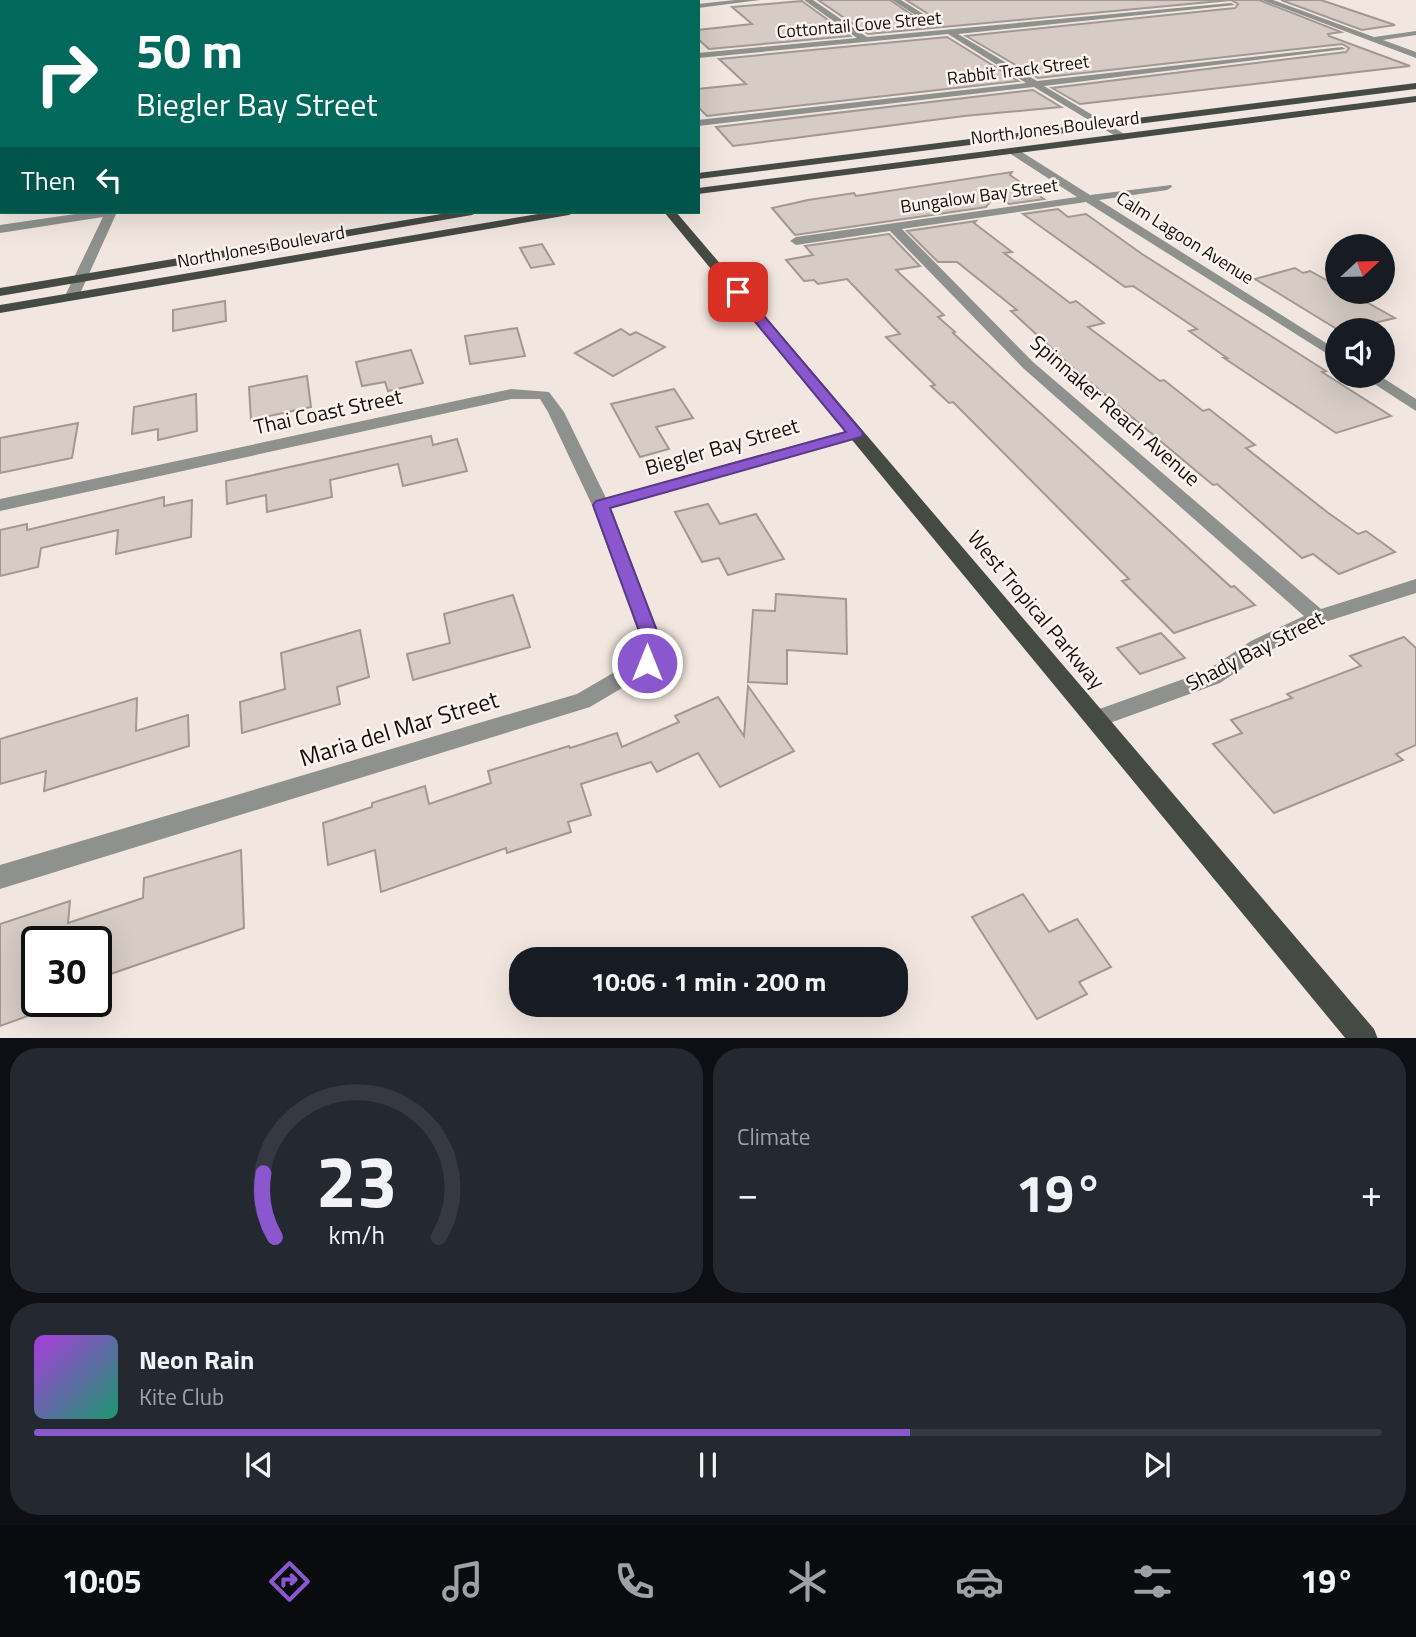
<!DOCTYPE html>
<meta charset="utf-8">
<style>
:root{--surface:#171b24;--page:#242831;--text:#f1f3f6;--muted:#9ea1a6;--line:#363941;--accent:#8b57cf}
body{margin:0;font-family:"Titillium Web",sans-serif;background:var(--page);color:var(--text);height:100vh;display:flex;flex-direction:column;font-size:26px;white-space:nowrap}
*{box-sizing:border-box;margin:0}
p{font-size:23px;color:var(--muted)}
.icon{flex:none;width:38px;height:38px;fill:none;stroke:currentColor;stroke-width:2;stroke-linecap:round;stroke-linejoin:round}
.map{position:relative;height:1038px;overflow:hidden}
.drawer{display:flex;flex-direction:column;gap:10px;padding:10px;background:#0d0f14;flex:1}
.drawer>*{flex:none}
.guide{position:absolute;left:0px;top:0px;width:700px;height:214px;box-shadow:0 7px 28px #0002;background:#00695c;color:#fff;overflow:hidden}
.needle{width:46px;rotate:68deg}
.buttons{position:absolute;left:1325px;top:234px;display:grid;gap:14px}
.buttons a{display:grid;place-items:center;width:70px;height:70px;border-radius:50%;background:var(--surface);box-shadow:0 7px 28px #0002;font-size:35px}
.speed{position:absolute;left:21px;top:926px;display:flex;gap:14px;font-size:35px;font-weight:700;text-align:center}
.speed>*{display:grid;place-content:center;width:91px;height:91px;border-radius:50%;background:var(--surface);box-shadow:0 7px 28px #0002;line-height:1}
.speed .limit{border:4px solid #111;border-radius:10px;background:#fff;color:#111}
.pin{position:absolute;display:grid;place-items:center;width:60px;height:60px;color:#fff;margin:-30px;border-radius:14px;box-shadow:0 4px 10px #0006}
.me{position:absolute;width:77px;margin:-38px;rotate:0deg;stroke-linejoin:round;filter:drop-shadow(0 0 5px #0008)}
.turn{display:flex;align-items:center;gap:24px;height:147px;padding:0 21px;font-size:32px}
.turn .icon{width:91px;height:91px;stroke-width:2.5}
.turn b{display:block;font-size:49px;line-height:60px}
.then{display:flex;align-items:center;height:66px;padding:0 21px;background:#0003;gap:14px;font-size:26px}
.big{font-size:52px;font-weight:700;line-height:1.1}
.drawer .widget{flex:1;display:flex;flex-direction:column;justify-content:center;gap:10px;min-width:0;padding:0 24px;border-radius:28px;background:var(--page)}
.drawer .dial{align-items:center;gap:0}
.dial svg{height:182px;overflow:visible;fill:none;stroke:var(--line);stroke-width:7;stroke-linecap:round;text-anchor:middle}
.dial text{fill:var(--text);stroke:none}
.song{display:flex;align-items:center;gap:21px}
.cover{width:84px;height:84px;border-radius:10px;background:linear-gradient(135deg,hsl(280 70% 55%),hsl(160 70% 35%))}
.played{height:7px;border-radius:4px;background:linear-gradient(90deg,var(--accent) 65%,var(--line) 65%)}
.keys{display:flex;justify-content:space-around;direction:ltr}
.heat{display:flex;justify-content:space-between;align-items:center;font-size:38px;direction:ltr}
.drawer .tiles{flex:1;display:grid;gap:10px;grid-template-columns:1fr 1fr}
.widget:last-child{grid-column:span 2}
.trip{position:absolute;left:509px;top:947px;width:399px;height:70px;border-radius:28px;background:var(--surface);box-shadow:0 7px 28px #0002;font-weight:700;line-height:70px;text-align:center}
.dock{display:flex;height:112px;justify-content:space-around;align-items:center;background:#090b0e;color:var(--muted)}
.dock .icon{width:49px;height:49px}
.dock .on{color:var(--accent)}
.dock b{font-size:32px;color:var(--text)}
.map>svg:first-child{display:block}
.building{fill:#d6cbc5;stroke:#a29892;stroke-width:2}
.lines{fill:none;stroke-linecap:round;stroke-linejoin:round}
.minor{fill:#8e918d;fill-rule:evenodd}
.major{fill:#454a44;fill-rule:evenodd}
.route{fill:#8b57cf;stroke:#5a3987;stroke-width:2}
.labels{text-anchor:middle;stroke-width:5;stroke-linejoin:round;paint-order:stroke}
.far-street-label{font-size:18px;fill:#14100e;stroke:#fef4ef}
.street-label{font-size:21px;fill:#14100e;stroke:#fef4ef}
.near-street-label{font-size:24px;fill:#14100e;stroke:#fef4ef}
</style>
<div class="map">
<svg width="1416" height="1039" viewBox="0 0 1416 1039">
<rect width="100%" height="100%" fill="#f2e7e0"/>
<!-- building -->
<g class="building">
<path d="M818 0H890L924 23 933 17 906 0H1259L1341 32 1328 34 1329 36 1410 66 1080 104 1052 88 1346 52 1349 48 1342 44 1038 78 966 36 1235 8 1238 4 1231 0 868 34Z"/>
<path d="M1281 0H1321L1395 25 1362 30Z"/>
<path d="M802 1 850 36 709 49 698 39V30L752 24 732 7Z"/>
<path d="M947 37 1018 81 707 116 698 107V89L746 84 719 59Z"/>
<path d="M1033 90 1061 107 964 116 733 146 716 127Z"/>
<path d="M1012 172 1010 175 1044 199 1009 204 996 194 986 207 795 235 772 208 808 200 854 193 856 196Z"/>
<path d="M1058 209 1068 217 1086 214 1142 254 1326 371 1322 372 1391 416 1336 433 1224 358H1227L1189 331 1197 329 1133 286 1125 287 1023 214Z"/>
<path d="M976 221 974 223 1012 252 1004 253 1070 303 1076 301 1104 323 1088 327 1160 381 1164 380 1203 411 1209 409 1255 445 1246 448 1327 512 1358 534 1366 531 1395 552 1339 574 1313 554 1302 558 1217 484 1213 485 1073 368 1011 311 1017 310 957 262H938L907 231Z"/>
<path d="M889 234 920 266 896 270 944 315 938 317 955 332 953 333 1231 587 1234 586 1255 605 1174 633 1122 581 1129 579 953 402 949 403 931 386 935 385 886 337 900 334 847 279 818 284 814 280 804 281 786 260 813 255 805 246Z"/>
<path d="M542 244 554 264 531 268 520 248Z"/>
<path d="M1295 268 1303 273 1310 271 1337 286V292L1350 293 1395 318 1340 331 1255 279Z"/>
<path d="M225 301 226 321 173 331V310Z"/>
<path d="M517 328 525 356 470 364 465 336Z"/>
<path d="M621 329 630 335 636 332 665 347 613 376 575 353Z"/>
<path d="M411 350 423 383 388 391 385 382 362 386 356 362Z"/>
<path d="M307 376 311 407 251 420 249 387Z"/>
<path d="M674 389 693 418 656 427 669 449 640 457 611 404Z"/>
<path d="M196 394 197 431 158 440V429L132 434 134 407Z"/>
<path d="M78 423 72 458 0 473V438Z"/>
<path d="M431 436 433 445 457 439 467 471 403 486 398 464 330 480 332 497 267 512 266 495 227 504 226 481Z"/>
<path d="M164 497V506L192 500 191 537 116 554 118 530 41 548 38 567 0 576V530L27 524V530Z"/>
<path d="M708 504 720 524 756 514 784 559 728 575 719 558 702 562 675 512Z"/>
<path d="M776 594 846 599 847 654 787 650V684L748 682 753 610 775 611Z"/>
<path d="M513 595 530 647 413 680 407 654 450 643 444 614Z"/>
<path d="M360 630 369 677 337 687 340 704 242 733 240 702 285 689 281 653Z"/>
<path d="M1161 633 1185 658 1140 674 1117 648Z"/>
<path d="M1404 637 1416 648V745L1396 754 1403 760 1274 813 1213 744 1242 733 1231 720 1292 698 1287 694 1361 666 1350 656Z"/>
<path d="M748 686 794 751 720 787 698 753 657 772 651 762 581 784 591 815 568 822 571 832 507 853 506 848 381 892 375 850 328 865 323 823 372 807V803L425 786 429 804 491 783 488 771 569 746 570 748 617 733 622 747 679 722 675 716 718 697 744 736Z"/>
<path d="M137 698 136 731 188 715 189 746 44 791 46 771 0 784V739Z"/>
<path d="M241 850 244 928 96 979V942H37V999L32 1001H60L61 1004 0 1026V924L70 901 68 923 143 898 144 878Z"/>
<path d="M1023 894 1049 932 1077 919 1111 967 1079 982 1087 994 1037 1019 972 917Z"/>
</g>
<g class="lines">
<!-- minor -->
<g class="minor">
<path d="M55 0H79L52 2Z"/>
<path d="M188 0H196L187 2Z"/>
<path d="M735 0H760L698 8V4Z"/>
<path d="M804 0H813L867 37 1231 3 1235 5 958 34 1037 81 1342 47 1346 49 1044 86 1126 135V139L1122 140 1034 87 698 126V120L1026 83 948 34 698 58V53L857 38Z"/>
<path d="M892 0H901L930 18 923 20Z"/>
<path d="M1262 0H1273L1374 37 1416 31V35L1383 40 1416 52V58Z"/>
<rect x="0" y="5" width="2" height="4"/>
<rect x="0" y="109" width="2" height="6"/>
<path d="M0 144H2L0 153Z"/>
<path d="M1009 149H1017L1090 195 1171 185 1172 187 1167 190 1099 200 1337 350V360L1086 202 902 229 1033 362 1321 609 1416 579V593L1325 622 1265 653 1220 683 1096 728 1088 725 1085 719 1088 713 1206 671 1251 641 1304 616 1023 368 890 231 796 245 790 241 796 237 1077 197 1009 153Z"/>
<path d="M89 212H117L79 296 72 300 65 296 103 217 0 233V225Z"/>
<path d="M1362 376H1380L1416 399V411Z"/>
<path d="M511 389 549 392 564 412 606 498 856 428 864 433 862 436 611 508 658 631 657 663 654 669 590 707 0 889V865L577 694 637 659 638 631 592 505 548 412 540 399H511L0 511V499Z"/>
</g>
<!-- major -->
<g class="major">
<path d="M533 0H541L542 2H534Z"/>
<path d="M1416 83V89L698 179V173Z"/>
<path d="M1416 96V102L698 194V188Z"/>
<path d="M453 212H478L472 215 0 296V288Z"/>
<path d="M550 212H575L569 215 0 313V305Z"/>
<path d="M664 212H676L1374 1029 1378 1039H1346Z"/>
</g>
</g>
<!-- route -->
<path class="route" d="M733 290H742L863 433 861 437 610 508 657 631 656 663 654 668 647 670 641 668 638 663 639 631 593 505 596 501 846 432 733 295Z"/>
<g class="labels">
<!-- far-street labels -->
<g class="far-street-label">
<text transform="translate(859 25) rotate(-5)" y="6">Cottontail Cove Street</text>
<text transform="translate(1018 70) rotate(-7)" y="6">Rabbit Track Street</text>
<text transform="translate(1055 128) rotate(-7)" y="6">North Jones Boulevard</text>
<text transform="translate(979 196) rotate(-8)" y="6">Bungalow Bay Street</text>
<text transform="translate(1185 238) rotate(32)" y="6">Calm Lagoon Avenue</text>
<text transform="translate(261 247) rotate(-10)" y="6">North Jones Boulevard</text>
</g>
<!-- street labels -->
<g class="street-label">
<text transform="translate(1115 411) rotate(41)" y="7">Spinnaker Reach Avenue</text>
<text transform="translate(328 412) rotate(-12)" y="7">Thai Coast Street</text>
<text transform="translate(722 447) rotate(-16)" y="7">Biegler Bay Street</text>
<text transform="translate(1036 610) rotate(50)" y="7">West Tropical Parkway</text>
<text transform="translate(1255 651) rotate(-27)" y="7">Shady Bay Street</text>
</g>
<!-- near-street labels -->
<g class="near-street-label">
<text transform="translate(399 729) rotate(-17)" y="8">Maria del Mar Street</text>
</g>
</g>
</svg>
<div class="buttons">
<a><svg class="needle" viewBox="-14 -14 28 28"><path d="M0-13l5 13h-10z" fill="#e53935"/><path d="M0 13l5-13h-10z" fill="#9ea1a6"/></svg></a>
<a><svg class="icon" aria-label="sound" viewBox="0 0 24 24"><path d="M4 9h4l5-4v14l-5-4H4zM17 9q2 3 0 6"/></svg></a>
</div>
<div class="speed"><div class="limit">30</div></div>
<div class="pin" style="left:738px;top:292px;background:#d93025"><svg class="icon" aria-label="arrive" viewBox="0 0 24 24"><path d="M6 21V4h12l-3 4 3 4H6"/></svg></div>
<svg class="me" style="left:647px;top:663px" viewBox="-20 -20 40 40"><circle r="17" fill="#8b57cf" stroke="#fff" stroke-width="3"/><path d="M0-11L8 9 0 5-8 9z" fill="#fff"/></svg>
<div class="trip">10:06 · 1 min · 200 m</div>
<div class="guide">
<div class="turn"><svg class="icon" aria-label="right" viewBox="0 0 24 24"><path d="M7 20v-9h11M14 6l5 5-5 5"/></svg><div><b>50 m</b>Biegler Bay Street</div></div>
<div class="then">Then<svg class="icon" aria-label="left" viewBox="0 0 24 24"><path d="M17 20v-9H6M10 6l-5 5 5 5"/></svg></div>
</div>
</div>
<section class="drawer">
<div class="tiles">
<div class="widget dial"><svg viewBox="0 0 100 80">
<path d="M14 69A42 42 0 1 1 86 69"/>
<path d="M14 69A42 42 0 0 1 9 41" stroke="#8b57cf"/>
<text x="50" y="56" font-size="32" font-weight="700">23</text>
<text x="50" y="72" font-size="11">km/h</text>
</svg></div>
<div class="widget"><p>Climate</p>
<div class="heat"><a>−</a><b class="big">19°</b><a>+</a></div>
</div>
<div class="widget">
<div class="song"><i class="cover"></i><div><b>Neon Rain</b><p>Kite Club</p></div></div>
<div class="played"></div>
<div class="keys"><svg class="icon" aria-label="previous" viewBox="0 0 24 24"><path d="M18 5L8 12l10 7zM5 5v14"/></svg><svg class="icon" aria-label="pause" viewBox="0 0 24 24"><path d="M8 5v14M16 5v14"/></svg><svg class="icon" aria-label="next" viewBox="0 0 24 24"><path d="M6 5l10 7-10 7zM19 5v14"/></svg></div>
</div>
</div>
</section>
<nav class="dock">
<b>10:05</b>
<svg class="icon on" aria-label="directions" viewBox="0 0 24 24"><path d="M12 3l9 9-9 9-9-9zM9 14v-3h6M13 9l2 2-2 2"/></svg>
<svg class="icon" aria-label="music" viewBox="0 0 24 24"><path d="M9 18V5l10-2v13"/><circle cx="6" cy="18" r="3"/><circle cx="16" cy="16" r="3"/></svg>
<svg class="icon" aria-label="phone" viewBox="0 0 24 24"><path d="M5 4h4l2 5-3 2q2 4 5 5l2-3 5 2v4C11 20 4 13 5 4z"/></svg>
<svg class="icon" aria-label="climate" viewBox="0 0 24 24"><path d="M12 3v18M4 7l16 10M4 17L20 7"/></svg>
<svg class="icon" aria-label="car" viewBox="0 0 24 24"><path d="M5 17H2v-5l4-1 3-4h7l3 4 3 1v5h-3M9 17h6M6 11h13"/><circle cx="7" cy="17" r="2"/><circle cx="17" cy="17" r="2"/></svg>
<svg class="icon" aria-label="filters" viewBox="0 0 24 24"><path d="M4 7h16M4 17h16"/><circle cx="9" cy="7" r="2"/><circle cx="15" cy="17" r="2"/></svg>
<b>19°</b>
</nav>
